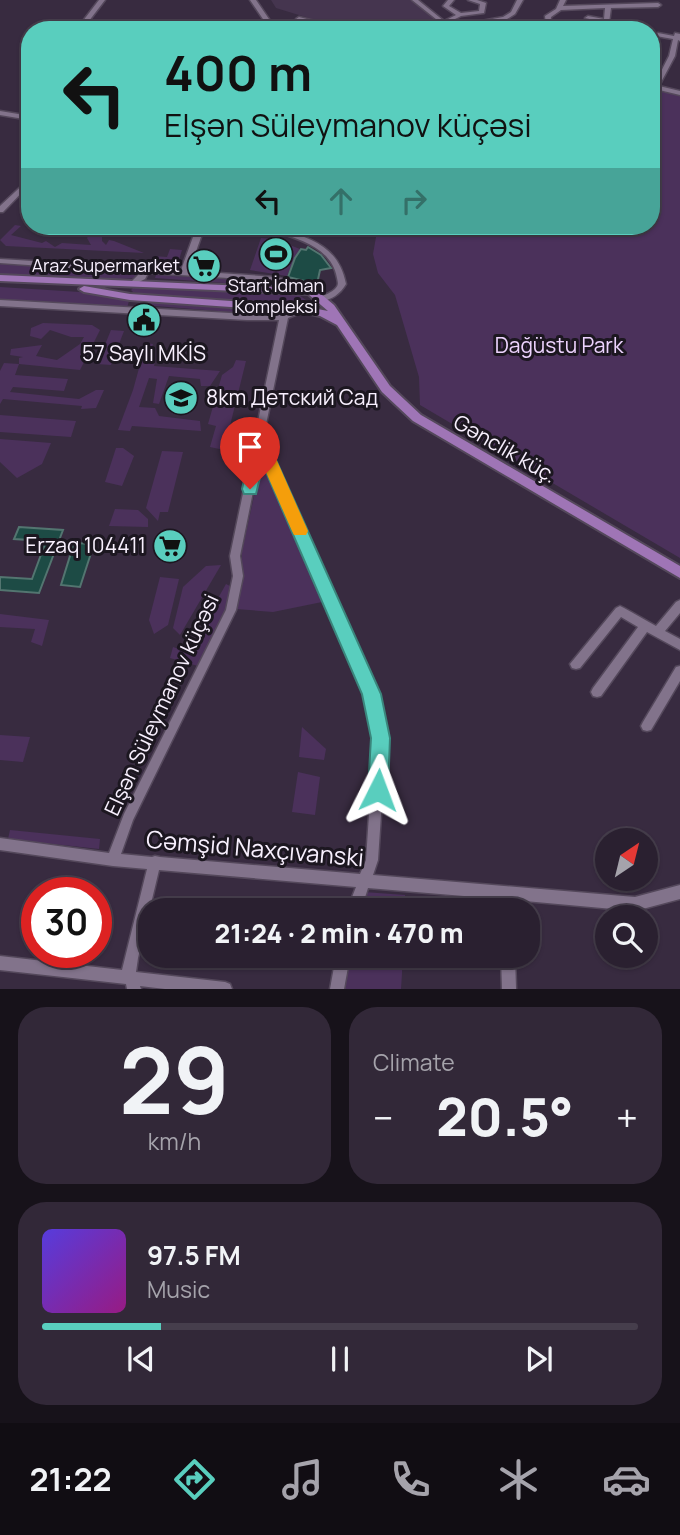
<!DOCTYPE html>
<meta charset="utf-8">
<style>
:root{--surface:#2a2030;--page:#322838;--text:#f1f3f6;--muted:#a5a3ab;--line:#463e4c;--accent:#59cebe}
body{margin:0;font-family:Manrope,sans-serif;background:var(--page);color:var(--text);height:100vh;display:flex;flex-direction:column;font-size:26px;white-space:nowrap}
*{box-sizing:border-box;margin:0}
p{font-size:23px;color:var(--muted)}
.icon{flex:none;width:38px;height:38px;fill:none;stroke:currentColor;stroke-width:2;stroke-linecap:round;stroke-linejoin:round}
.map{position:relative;height:989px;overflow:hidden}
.drawer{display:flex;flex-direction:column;gap:18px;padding:18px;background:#17121a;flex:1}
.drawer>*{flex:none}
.top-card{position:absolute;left:21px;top:21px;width:639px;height:214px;border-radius:28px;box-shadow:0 2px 5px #0004,0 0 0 2px var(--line);background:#59cebe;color:#111;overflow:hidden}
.needle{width:46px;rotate:35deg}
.controls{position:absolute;left:595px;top:828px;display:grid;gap:14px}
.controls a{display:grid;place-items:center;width:63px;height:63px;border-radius:50%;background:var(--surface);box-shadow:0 2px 5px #0004,0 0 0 2px var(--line);font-size:35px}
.speed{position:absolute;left:21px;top:877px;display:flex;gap:14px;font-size:35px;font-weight:700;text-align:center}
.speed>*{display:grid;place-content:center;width:91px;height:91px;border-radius:50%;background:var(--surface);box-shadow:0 2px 5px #0004,0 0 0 2px var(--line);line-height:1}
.speed .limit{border:10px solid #d22;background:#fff;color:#111}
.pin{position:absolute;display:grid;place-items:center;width:60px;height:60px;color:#fff;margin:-72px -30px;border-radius:50% 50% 50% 0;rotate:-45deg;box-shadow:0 0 7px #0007}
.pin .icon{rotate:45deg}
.me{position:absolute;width:77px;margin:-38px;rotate:3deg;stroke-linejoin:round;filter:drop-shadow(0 0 5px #0008)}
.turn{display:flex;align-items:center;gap:24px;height:147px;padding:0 28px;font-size:32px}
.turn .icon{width:91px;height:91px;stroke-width:2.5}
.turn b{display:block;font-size:49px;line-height:60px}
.lanes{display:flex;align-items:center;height:66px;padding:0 28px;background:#0003;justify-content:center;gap:35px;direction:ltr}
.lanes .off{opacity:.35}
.big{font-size:52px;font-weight:800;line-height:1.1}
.drawer .card{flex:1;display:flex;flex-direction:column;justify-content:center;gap:10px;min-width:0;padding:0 24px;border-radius:28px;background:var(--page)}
.drawer .dial{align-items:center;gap:0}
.dial b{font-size:91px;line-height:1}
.song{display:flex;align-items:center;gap:21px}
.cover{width:84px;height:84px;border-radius:10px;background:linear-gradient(135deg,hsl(250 70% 55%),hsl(310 70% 35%))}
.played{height:7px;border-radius:4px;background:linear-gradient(90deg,var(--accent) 20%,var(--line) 20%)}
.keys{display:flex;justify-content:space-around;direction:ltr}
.heat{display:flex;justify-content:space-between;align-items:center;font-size:38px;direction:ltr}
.drawer .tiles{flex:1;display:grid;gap:18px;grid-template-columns:1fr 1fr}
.card:last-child{grid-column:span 2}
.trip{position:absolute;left:138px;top:898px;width:402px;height:70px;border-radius:28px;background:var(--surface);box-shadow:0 2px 5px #0004,0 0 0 2px var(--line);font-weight:800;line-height:70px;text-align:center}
.menu{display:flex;height:112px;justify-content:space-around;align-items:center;background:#110d13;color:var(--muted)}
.menu .icon{width:49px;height:49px}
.menu .current{color:var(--accent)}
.menu b{font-size:32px;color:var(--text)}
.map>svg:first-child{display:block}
.built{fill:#45354f}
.green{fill:#4b315b}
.building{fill:#1d4b45;stroke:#537570;stroke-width:2}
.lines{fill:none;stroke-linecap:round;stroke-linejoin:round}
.minor-casing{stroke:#54485b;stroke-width:3}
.major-casing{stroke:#54485b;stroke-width:4}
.minor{fill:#82738b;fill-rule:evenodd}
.major{fill:#9f75b6;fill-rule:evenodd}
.route{fill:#59cebe;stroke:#3a867c;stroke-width:2}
.slow{fill:#f59e0b}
.labels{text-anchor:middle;stroke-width:6;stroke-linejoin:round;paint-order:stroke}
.far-poi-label{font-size:18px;fill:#f8f0fe;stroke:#1c1720;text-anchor:end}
.park-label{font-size:21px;fill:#edd3fe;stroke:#1c1720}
.poi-label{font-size:21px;fill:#f8f0fe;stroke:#1c1720}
.street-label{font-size:21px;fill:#f8f0fe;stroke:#1c1720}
.near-street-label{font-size:24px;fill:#f8f0fe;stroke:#1c1720}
</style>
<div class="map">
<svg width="680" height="989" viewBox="0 0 680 989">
<rect width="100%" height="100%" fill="#382b40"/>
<!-- built -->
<path class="built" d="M271 0H412L445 27 438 30H348L276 8Z"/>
<!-- green -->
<g class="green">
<path d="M586 19 601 21 608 30H519L550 21 583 23Z"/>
<path d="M651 89 680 96V558L420 405 419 377 395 295 378 273 373 254 378 226H651Z"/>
<path d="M15 225 21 226 11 235 42 243 46 241 55 247 62 243 91 245 87 238 95 226H102V241L106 245 109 240 114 241 144 253 6 246 0 240Z"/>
<path d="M261 238 274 239 300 249 287 276 250 270Z"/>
<path d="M170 249 182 250 176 270 149 268 153 256 167 257Z"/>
<path d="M0 263 140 273 138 278 86 281 0 276Z"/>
<path d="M156 275 283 282 296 288 155 278Z"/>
<path d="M136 285 296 293 306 300 298 305 144 294 133 292 131 290Z"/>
<path d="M0 287 80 292 129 301 127 308 0 299Z"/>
<path d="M149 301 286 310 268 315 143 305Z"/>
<path d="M43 323 92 325 100 330 80 370 19 364 15 375 68 379 64 391 13 387 10 392 79 399 96 390H104L96 408 81 409 82 406 3 399 0 404V371L4 363 19 364V358L23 357 10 355 11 349 42 345 36 356 57 360 80 344 84 337H71L50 330 41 339 30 336 31 328Z"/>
<path d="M111 330 124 331 111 365 97 364Z"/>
<path d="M146 343 153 344 147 362H155L154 366 220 371 210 386H201L200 379 169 376 159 404 153 403 157 379 149 378 139 407 155 408 159 416 200 421 201 431 132 426 130 431 118 430 133 390Z"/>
<path d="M236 360 246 361 224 450 210 447 216 426 208 424 222 375 233 367Z"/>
<path d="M0 415 76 421 71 437 0 432Z"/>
<path d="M0 439 51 443 42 464 17 478 0 462Z"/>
<path d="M116 448H123L134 456 122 486 105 482Z"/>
<path d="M162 451 183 452 168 512H160L158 521 146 508Z"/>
<path d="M262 460 322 602 273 612 236 609 242 577V551Z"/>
<path d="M115 509 138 510 148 519V527L109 526Z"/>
<path d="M221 565 180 635 173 628 183 587 206 566Z"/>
<path d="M160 577 179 579 168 625 154 634 149 620Z"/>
<path d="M226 584 232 587 226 613 198 666 170 658 173 647 188 652Z"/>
<path d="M0 614 49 620 42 646 31 642 35 629 0 627Z"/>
<path d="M302 727 326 749 324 760 299 757Z"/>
<path d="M0 735 30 737 23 762 0 760Z"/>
<path d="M298 772 320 777 315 815 292 812Z"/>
<path d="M10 830 100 839 99 849 8 839Z"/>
<path d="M364 892 405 895V910H360Z"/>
<path d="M350 956H403L401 989H342Z"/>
</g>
<!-- building -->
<g class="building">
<path d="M308 247 321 255 331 268 320 270 317 284 288 277 295 258 301 249 306 250Z"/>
<path d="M19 527 63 530 39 593 0 590V577L32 579 46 541 14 539Z"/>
<path d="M74 543 94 544 80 587 61 585Z"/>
</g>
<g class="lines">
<!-- minor casing -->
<g class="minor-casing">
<g id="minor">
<path d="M99 0H105L82 30H76Z"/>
<path d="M250 0H256L271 22V30H265V22Z"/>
<path d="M412 0H418L444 21 456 15 443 6 448 0H454L449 6 461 13 479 11 480 4 468 0H477L486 3 484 13 461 16 447 23 449 27 503 17 511 12 517 0H523L515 14 507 19 451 30H438L446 27Z"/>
<path d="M560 0H566L563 6 658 3 661 5 658 7 611 8 609 23 614 27 626 30 610 29 603 22 585 18 588 16 604 19 605 8 561 10 551 17 550 25H546L545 16 556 9Z"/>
<path d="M299 17 346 29 347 30H336L297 20 296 19Z"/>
<path d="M658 33 674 36 675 33 680 34V41L678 40 675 56 659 86 680 91V95L651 88V84L654 85 669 56 673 39 656 36 655 35Z"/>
<path d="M0 111 30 116V120L0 115Z"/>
<path d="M30 178V184L3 212H0V206Z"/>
<path d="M197 226H205L189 271 276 277 314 289 315 291 311 293 275 281 148 273 145 279 135 284 131 282 140 273 0 263V259L181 270Z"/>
<path d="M274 226H281L283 229C314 240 339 248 346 284 341 293 331 301 320 301V297C325 295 332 292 335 289 339 285 338 283 337 278 332 249 302 240 277 232Z"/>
<path d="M329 226H346C342 229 333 229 329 226Z"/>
<path d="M0 300 247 314H283L299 307H305V311L288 318 263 439 377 694 386 739 378 860 373 875 635 897 680 885V899L635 911 514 900V910H500V899L368 888 361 910H347L356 887 159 870 138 958 136 972 225 982 230 984 232 989H165L140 986 141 989H127L126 984 0 970V956L122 970 147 869 113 866 0 850V838L109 853 124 814 226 610 233 576 230 556 279 320H247L0 306ZM261 452 365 694 374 739 366 860 360 874 160 857 155 856 152 857 121 854 133 820 236 610 243 576 240 556Z"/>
<path d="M680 600V613L665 631 680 639V650L647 632 601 696 597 697 593 696 591 692 593 688 638 627 621 617 580 668 576 669 572 668 570 664 616 608 620 606 624 608C635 614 645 620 656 626L676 602Z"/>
<path d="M680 666V681L651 730 647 731 643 730 641 726 643 722 676 667Z"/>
<path d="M336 956H350L344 989H330Z"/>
<path d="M501 956H515L516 989H502Z"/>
</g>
</g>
<!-- major casing -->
<g class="major-casing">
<path id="major" d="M0 275 315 289 334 305 390 386 421 415 680 566V578L413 421 382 392 337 325 320 316 302 312 130 300 84 292 79 289 84 286 130 294 302 306 328 311 308 294 0 281Z"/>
</g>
<!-- minor -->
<use href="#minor" class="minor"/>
<!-- major -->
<use href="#major" class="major"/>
</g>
<!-- route -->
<path class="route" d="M261 436 268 442 381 694 390 738 388 790 385 797 378 800 371 797 368 790 371 738 362 694 263 465 256 494H244L242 489 253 442Z"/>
<!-- slow -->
<path class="slow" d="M266 448 274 454 308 531 306 535H294L292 531 258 454Z"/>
<!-- icons -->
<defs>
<g id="stadium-disc" transform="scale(1.75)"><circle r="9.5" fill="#59cebe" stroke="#1c1720"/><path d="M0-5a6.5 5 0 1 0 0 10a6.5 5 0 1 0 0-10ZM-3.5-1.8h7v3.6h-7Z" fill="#111"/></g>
<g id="supermarket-disc" transform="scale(1.75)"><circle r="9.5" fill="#59cebe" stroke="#1c1720"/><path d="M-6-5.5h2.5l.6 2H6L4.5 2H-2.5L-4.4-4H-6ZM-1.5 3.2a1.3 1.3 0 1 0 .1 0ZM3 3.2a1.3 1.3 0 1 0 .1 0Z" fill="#111"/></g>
<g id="civic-disc" transform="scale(1.75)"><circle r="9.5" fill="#59cebe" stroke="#1c1720"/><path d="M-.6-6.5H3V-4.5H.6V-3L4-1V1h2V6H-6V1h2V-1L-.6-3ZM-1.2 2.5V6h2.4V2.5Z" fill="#111"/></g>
<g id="school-disc" transform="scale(1.75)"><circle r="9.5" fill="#59cebe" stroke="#1c1720"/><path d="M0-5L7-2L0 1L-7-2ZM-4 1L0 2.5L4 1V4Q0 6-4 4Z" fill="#111"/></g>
</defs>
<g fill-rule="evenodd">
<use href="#stadium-disc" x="276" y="254"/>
<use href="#supermarket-disc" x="204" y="266"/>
<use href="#civic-disc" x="144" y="320"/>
<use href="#school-disc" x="181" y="398"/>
<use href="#supermarket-disc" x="170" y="546"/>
</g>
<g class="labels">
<!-- far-poi labels -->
<g class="far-poi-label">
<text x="180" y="272">Araz Supermarket</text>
<text x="276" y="292" text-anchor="middle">Start İdman<tspan x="276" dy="21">Kompleksi</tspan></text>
</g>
<!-- park labels -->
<g class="park-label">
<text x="559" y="353">Dağüstu Park</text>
</g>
<!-- poi labels -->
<g class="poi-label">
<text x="144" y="361">57 Saylı MKİS</text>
<text x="206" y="405" text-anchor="start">8km Детский Сад</text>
<text x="146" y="553" text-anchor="end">Erzaq 104411</text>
</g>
<!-- street labels -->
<g class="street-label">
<text transform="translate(505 449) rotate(30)" y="7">Gənclik küç.</text>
<text transform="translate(162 705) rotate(-65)" y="7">Elşən Süleymanov küçəsi</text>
</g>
<!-- near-street labels -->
<g class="near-street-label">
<text transform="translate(255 849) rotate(5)" y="8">Cəmşid Naxçıvanski</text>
</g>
</g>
</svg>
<div class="controls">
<a><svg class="needle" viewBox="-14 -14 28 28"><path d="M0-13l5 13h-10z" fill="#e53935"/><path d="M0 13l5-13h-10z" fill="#a5a3ab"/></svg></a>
<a><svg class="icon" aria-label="search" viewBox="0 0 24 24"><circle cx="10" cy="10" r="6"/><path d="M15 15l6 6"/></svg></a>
</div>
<div class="speed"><div class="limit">30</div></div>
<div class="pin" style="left:250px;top:489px;background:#d93025"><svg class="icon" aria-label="arrive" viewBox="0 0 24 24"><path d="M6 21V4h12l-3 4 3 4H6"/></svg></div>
<svg class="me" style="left:378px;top:790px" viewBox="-20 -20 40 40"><path d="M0-17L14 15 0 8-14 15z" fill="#59cebe" stroke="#fff" stroke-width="4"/></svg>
<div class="trip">21:24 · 2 min · 470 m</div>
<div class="top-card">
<div class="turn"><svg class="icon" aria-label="left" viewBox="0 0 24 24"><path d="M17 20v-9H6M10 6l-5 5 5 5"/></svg><div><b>400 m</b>Elşən Süleymanov küçəsi</div></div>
<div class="lanes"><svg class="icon" aria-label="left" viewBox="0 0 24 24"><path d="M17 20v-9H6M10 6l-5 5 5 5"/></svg><svg class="icon off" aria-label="ahead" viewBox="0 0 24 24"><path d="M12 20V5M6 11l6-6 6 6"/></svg><svg class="icon off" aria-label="right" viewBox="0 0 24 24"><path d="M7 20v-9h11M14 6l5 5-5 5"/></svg></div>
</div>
</div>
<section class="drawer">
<div class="tiles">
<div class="card dial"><b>29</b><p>km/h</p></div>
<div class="card"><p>Climate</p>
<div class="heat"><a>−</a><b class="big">20.5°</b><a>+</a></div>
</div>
<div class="card">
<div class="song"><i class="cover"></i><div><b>97.5 FM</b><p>Music</p></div></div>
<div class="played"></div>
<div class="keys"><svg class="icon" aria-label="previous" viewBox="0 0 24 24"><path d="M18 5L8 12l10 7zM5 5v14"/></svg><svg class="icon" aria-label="pause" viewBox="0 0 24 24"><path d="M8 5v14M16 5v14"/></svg><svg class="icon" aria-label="next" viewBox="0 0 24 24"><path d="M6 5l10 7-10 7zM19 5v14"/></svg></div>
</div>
</div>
</section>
<nav class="menu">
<b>21:22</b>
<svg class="icon current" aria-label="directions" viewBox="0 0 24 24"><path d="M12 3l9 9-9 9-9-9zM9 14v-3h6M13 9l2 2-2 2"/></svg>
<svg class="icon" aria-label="music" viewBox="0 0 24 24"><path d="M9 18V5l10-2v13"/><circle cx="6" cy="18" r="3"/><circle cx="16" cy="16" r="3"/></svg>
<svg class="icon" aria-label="phone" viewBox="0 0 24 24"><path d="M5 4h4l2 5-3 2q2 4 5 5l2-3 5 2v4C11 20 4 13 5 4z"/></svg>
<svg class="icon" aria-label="climate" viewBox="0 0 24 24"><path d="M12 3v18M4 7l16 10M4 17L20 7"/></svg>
<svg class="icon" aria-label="car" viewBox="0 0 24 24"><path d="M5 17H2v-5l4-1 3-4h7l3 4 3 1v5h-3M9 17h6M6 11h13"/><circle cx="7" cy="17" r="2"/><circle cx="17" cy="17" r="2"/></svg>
</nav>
